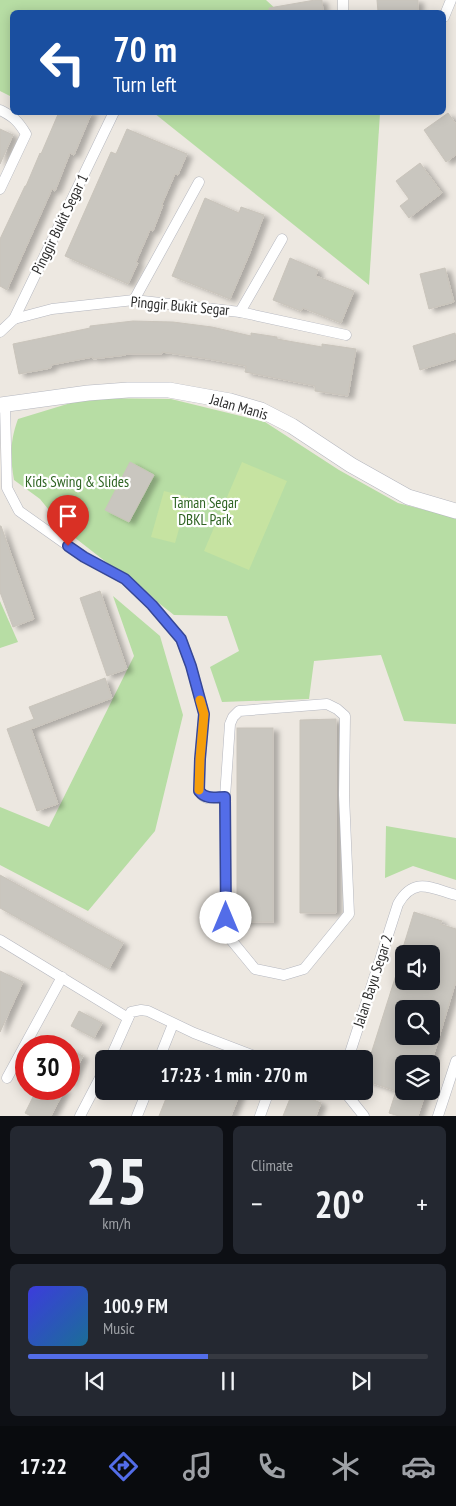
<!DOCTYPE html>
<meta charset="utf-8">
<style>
:root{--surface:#171b24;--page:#242831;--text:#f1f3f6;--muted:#9ea1a6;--line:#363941;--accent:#536de8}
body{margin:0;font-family:"PT Sans Narrow",sans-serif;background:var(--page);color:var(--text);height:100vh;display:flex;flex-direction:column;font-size:19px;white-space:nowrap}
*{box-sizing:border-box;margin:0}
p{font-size:16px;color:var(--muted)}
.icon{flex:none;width:28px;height:28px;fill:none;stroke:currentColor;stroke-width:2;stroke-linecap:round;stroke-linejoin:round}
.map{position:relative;height:1116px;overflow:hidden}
.panel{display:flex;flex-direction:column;gap:10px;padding:10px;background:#0d0f14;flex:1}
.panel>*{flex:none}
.banner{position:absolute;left:10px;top:10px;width:436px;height:105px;border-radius:8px;box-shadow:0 2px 12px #0003;background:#1a4fa0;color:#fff;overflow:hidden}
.fabs{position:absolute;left:395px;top:945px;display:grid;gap:10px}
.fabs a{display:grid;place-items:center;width:45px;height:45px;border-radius:8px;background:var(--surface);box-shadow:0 2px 12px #0003;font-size:25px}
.speed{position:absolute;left:15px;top:1035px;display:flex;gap:10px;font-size:25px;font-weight:700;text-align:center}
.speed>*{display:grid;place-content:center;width:65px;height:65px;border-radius:50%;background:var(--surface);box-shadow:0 2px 12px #0003;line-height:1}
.speed .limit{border:8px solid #d22;background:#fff;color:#111}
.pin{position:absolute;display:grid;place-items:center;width:42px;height:42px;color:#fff;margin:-51px -21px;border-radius:50% 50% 50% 0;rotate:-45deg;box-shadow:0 0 5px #0007}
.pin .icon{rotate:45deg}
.me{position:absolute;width:55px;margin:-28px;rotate:0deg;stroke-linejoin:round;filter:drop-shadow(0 0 4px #0008)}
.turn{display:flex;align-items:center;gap:18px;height:105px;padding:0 20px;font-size:22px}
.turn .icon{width:65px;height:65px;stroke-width:2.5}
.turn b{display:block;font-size:35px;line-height:42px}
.big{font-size:38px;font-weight:700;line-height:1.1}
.panel .tile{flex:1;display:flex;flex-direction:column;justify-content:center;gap:8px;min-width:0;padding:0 18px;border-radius:8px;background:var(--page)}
.panel .dial{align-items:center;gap:0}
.dial b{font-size:65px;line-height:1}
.song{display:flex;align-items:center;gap:15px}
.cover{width:60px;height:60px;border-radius:8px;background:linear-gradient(135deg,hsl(240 70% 55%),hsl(200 70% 35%))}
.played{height:5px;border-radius:2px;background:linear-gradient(90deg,var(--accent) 45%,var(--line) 45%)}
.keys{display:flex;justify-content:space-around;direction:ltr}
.heat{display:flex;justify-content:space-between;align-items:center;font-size:28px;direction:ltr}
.panel .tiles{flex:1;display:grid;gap:10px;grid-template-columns:1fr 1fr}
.tile:last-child{grid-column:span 2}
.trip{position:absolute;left:95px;top:1050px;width:278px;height:50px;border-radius:8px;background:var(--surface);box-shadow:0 2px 12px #0003;font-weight:700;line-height:50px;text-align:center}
.tab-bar{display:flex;height:80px;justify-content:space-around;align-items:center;background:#090b0e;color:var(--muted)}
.tab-bar .icon{width:35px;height:35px}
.tab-bar .selected{color:var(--accent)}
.tab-bar b{font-size:22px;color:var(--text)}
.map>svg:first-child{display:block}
.green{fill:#b7dda4}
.pitch{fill:#c6e3a1}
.building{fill:#c9c6bf;stroke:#c9c4bb;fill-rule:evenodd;filter:url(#shadow)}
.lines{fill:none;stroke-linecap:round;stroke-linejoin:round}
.street-casing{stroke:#b5b7bf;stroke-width:11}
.secondary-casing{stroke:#b5b7bf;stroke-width:16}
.street{stroke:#fff;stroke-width:10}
.secondary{stroke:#fff;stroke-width:15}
.route-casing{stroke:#364797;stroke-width:12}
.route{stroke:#536de8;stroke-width:9}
.slow{stroke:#f59e0b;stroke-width:9}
.labels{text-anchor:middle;stroke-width:4.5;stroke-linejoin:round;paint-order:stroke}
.street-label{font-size:15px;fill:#2d2d2d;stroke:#fff}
.park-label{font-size:15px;fill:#2f6423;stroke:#fff}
</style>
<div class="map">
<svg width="456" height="1116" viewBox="0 0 456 1116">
<defs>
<filter id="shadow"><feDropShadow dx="5.5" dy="3" stdDeviation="2.5" flood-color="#0004"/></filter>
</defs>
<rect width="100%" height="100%" fill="#ede8e1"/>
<!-- green -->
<g class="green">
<path d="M0 0H266L279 12H12V97L0 91Z"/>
<path d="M154 113H380L369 285Z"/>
<path d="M87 398 171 399 265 422 339 470 398 503 456 518V724L404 721 381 655 314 661 309 699 222 702 210 667 239 651 227 616 174 615 65 530 40 499 14 480C10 457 10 441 18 419Z"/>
<path d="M113 596 160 636 183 715 155 831 88 911 0 865V807L49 827 134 656Z"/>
<path d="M0 601 18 642 0 648Z"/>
<path d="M386 826 456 838V880L413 866 385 878Z"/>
</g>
<!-- pitch -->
<g class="pitch">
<path d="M242 462 287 481 249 570 204 551Z"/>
<path d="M164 491 188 497 175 543 151 537Z"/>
</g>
<!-- building -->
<g class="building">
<path d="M315 0H322L323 12H269V8Z"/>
<path d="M377 0H418V12H378Z"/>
<path d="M59 112H92L74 155 70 153 55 191 52 189 7 290 0 286V239L25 186H26L40 153 41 154Z"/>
<path d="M448 113 456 124V155L446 162 424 130Z"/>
<path d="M0 129 13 135 0 164Z"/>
<path d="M127 129 187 154 178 175 175 174 162 204 163 205 153 231 150 230 136 262 138 263 128 284 65 256 111 152 116 154Z"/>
<path d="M420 163 442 193 409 218 400 206 409 199 396 181Z"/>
<path d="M205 198 239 213 241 207 264 215 249 255 230 299 172 276Z"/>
<path d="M290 258 318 270 316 276 354 291 341 323 303 308 301 311 273 300Z"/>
<path d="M445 268 454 302 429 309 420 274Z"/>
<path d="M133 321 173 322 212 327 251 336V333L277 337V339L322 347V344L356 349 348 396 315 391V386L245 372 246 366 208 359 162 352V354H126V355L93 359V357L51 365V368L19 374 13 344 90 328V326Z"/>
<path d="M455 333 456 338V359L420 370 413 346Z"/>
<path d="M130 462 154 475 129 522 105 510Z"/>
<path d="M0 526H1L34 619 13 627 0 592Z"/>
<path d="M100 591 127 669 107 676 80 598Z"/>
<path d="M105 678 112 698 31 729 58 804 37 811 7 729 34 719 29 707Z"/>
<path d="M336 719V913H300V720Z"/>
<rect x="237" y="728" width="36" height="194"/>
<path d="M0 875 123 943 109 969 0 908Z"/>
<path d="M414 912 442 921 440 924 456 929V981L431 1064H404V1091H426L418 1116H399L389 1113 396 1091 364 1080V1076L402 956H404V981L431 990V954H401ZM404 1009H431V1036H404Z"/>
<path d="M0 971 23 982 0 1032Z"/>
<path d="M79 1011 102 1023 94 1038 71 1026Z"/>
<path d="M69 1049 83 1056 69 1085Z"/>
<path d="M37 1089H65L51 1116H31L25 1113Z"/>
<path d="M169 1091H241L231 1116H159Z"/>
<path d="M293 1091 321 1103 316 1116H283Z"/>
</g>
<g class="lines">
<!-- street casing -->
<g class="street-casing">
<g id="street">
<path d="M343 0V12"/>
<path d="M444 17 451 0"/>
<path d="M0 110C14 117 18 121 26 134L0 189"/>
<path d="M134 300 199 182"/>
<path d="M240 312 282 239"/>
<path d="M14 319 52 309 134 300 240 312 346 335"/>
<path d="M0 332 14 319 114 112"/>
<path d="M5 405 7 488 19 511 84 557 125 579 153 605 181 639 191 666 204 714 200 759 199 791 203 796 207 798 225 797"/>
<path d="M327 704 337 709 345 716 344 795 349 914 304 969 284 975 255 969 232 941 226 918 225 797 230 724 233 717 239 711Z"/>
<path d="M0 940 128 1018"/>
<path d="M110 1059 131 1012 141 1010 148 1011 194 1033 262 1059"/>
<path d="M159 1059 173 1024"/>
<path d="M348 1059 398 904C414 876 431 888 456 895"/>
<path d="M7 1078 62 977"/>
<path d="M344 1091 364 1116"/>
<path d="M80 1116 104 1070"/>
<path d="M137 1116 147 1091"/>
<path d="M260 1116 269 1091"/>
<path d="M438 1116 456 1061"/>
</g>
</g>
<!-- secondary casing -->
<g class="secondary-casing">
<path id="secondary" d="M0 405 88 393 128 390H169L230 401 261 410 292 426 351 465 408 497 456 511"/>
</g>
<!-- street -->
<use href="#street" class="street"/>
<!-- secondary -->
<use href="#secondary" class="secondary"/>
</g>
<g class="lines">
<!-- route casing -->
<g class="route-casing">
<path id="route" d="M68 546 84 557 125 579 152 605 181 639 191 666 204 714 200 759 199 791C206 800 215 797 225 797L226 918"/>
</g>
<!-- route -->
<use href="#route" class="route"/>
<!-- slow -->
<path class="slow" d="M199 790 200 759 204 714 200 700"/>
</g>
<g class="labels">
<!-- street labels -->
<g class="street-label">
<text transform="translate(60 224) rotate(-64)" y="5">Pinggir Bukit Segar 1</text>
<text transform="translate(180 306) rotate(5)" y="5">Pinggir Bukit Segar</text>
<text transform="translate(239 407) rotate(16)" y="5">Jalan Manis</text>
<text transform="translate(373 981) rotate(-72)" y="5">Jalan Bayu Segar 2</text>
</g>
<!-- park labels -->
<g class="park-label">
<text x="77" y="487">Kids Swing &amp; Slides</text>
<text x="205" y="508">Taman Segar<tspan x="205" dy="17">DBKL Park</tspan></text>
</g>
</g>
</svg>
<div class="fabs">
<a><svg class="icon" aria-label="sound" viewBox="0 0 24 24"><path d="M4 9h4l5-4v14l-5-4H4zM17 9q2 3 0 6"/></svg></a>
<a><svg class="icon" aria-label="search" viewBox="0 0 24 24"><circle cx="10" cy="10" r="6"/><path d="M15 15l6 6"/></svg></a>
<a><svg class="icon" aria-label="layers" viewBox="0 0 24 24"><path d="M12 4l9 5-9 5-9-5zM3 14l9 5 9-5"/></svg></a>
</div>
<div class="speed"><div class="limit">30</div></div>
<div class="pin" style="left:68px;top:546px;background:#d93025"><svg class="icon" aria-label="arrive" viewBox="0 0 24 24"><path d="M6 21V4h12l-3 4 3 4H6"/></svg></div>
<svg class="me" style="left:226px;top:918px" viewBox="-20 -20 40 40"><circle r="19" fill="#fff"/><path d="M0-13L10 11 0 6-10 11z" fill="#536de8"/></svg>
<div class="trip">17:23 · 1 min · 270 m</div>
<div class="banner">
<div class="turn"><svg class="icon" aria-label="left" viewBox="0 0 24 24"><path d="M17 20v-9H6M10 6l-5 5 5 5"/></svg><div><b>70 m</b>Turn left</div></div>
</div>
</div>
<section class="panel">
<div class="tiles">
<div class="tile dial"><b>25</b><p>km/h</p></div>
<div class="tile"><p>Climate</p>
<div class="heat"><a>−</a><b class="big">20°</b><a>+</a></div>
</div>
<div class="tile">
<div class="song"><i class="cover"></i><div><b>100.9 FM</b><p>Music</p></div></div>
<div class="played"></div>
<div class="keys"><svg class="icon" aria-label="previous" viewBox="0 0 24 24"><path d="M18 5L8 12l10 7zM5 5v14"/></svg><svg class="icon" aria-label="pause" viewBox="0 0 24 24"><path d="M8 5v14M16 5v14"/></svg><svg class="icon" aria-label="next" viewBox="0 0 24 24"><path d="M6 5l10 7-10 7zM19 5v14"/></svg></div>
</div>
</div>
</section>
<nav class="tab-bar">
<b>17:22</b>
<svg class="icon selected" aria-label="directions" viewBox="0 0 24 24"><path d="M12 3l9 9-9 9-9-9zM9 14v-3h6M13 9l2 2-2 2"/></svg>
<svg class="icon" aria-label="music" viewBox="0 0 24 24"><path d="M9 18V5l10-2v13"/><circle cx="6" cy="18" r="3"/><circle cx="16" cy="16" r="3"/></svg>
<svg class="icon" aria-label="phone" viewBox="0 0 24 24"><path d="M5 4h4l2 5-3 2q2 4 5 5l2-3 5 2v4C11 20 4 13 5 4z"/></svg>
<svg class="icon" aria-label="climate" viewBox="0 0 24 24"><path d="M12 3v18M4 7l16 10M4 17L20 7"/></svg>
<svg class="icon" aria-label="car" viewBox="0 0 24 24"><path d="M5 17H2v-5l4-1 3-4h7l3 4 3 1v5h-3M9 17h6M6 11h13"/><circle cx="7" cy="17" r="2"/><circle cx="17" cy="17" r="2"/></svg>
</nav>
